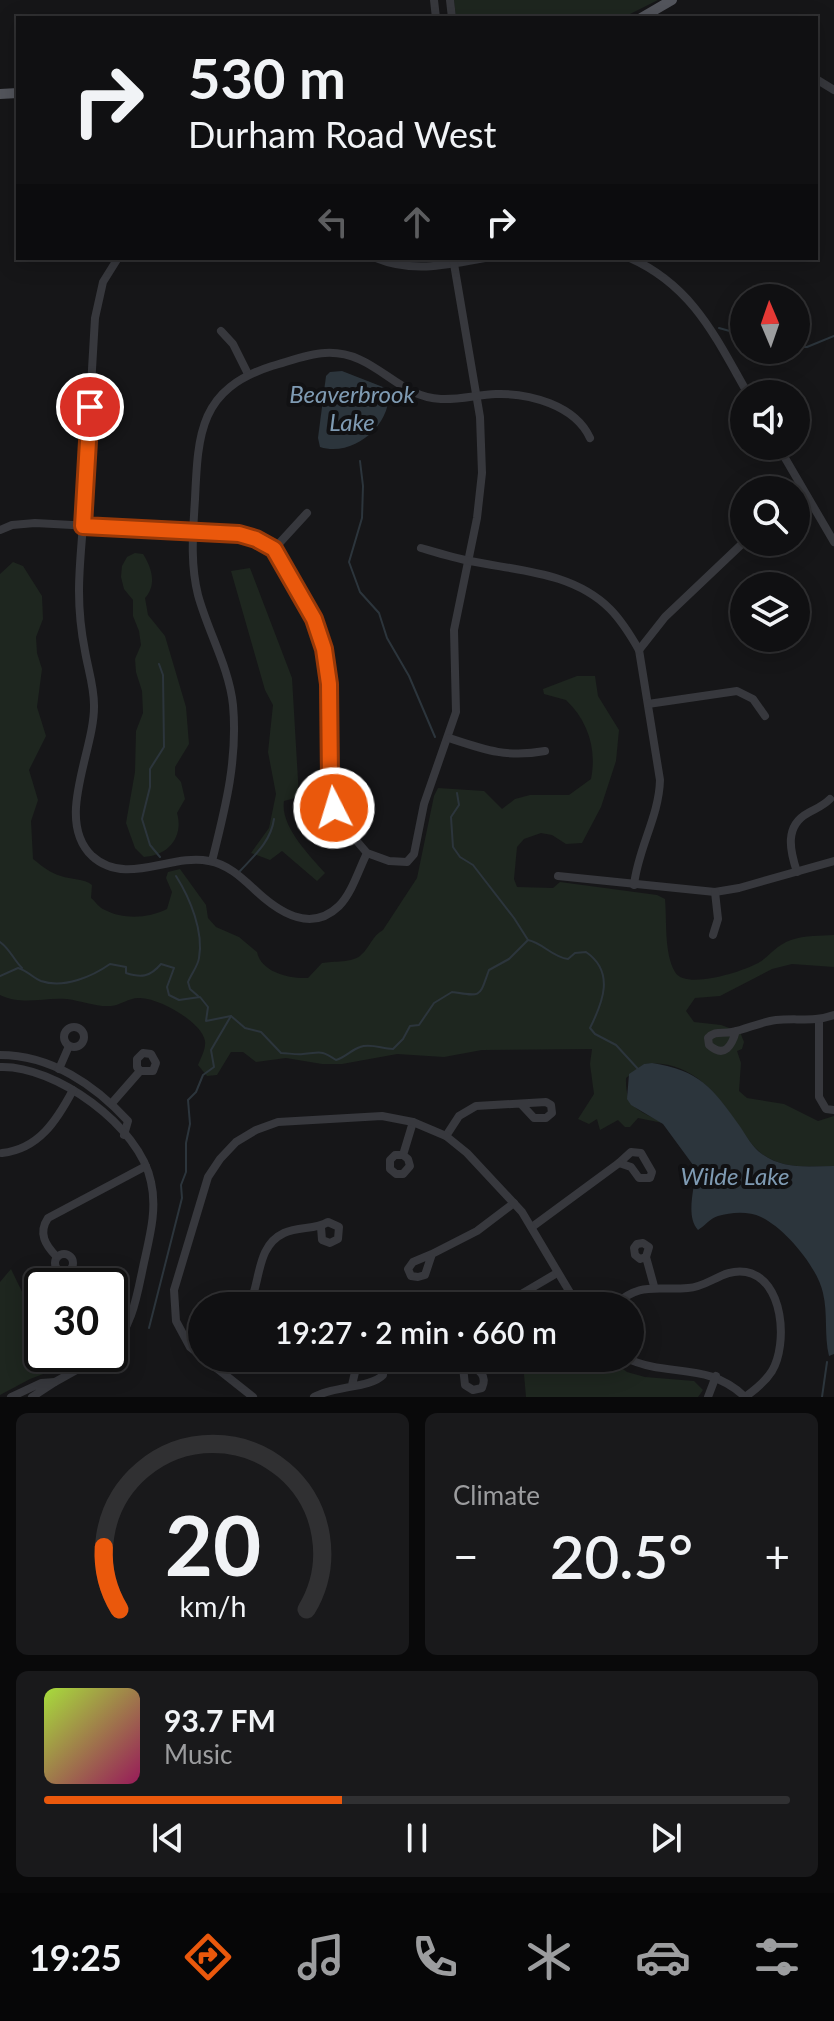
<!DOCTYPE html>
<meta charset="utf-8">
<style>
:root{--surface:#101012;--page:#19191b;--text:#f1f3f6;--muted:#9c9d9f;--line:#303032;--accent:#ea580c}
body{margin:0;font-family:Lato,sans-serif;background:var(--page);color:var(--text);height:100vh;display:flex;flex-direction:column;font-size:30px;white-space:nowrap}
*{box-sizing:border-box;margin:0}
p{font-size:26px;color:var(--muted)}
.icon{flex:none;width:44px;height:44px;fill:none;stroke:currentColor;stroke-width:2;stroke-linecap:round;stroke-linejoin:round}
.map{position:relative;height:1397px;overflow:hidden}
.side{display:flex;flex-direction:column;gap:16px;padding:16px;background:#09090a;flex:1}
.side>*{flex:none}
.guide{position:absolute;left:16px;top:16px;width:802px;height:244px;border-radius:0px;box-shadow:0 4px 20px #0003,0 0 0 2px var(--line);background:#101012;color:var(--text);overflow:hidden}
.needle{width:52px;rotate:358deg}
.fabs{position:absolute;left:730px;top:284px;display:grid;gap:16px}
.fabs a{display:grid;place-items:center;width:80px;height:80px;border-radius:50%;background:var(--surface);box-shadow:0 4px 20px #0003,0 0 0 2px var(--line);font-size:40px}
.speed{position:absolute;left:24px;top:1268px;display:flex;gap:16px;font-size:40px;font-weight:700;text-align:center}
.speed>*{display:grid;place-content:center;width:104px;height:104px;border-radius:50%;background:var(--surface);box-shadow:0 4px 20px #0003,0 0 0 2px var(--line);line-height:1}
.speed .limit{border:4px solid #111;border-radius:12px;background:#fff;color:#111}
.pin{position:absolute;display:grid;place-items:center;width:68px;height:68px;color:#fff;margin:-34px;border:4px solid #fff;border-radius:50%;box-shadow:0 2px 8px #0007}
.me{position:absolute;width:88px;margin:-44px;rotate:355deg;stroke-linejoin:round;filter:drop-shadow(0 0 6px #0008)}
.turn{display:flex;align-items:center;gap:28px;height:168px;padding:0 40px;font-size:36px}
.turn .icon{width:104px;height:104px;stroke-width:2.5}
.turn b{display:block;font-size:56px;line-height:68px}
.lanes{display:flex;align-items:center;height:76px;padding:0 40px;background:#0003;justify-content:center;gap:40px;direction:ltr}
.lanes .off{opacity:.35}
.big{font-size:60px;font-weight:600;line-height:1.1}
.side .card{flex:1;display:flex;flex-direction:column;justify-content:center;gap:12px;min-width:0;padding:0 28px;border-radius:12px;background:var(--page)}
.side .dial{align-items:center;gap:0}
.dial svg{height:208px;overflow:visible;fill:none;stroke:var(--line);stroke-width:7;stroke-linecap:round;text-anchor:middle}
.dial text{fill:var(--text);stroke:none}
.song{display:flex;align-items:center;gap:24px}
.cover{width:96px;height:96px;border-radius:12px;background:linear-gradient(135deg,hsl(80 70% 55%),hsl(330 70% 35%))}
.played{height:8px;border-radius:4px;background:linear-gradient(90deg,var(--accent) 40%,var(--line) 40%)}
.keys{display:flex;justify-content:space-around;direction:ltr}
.heat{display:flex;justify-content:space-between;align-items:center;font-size:44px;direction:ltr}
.side .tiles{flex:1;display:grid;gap:16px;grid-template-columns:1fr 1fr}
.card:last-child{grid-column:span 2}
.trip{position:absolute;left:188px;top:1292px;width:456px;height:80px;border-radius:40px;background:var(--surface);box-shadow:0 4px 20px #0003,0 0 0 2px var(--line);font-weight:600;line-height:80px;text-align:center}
.menu{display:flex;height:128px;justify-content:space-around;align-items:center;background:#060607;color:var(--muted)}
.menu .icon{width:56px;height:56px}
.menu .on{color:var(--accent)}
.menu b{font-size:36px;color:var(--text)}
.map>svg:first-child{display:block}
.green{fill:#1e261f}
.water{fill:#2c353c}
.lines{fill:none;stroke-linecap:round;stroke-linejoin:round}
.stream{stroke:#2c353c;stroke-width:2}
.minor{stroke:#37383d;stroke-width:8}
.major{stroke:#53555c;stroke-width:10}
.route-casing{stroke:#983908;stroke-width:20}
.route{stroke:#ea580c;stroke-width:14}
.labels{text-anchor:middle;stroke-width:8;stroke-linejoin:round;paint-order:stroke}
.water-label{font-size:24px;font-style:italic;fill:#7f9bb3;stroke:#111113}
</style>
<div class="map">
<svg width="834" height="1397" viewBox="0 0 834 1397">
<rect width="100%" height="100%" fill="#161618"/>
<!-- green -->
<g class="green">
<path d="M454 0H658L622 18H456Z"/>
<path d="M135 553 143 554C152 568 157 585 145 598L148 615 165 636 186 707 189 744 175 767V775L181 782 185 799 177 813C184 837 168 856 144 857L135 848 126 823 135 772 136 731 143 713 142 691 136 672 135 659 141 645 139 631 133 616V600L124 589 121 577 122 566 127 557Z"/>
<path d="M13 562 23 566 42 596 43 619 36 637 37 653 42 669 37 707 46 736 29 770 38 800 31 821 33 859C42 866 50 873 61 876 71 880 84 878 92 885L91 898C95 901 99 908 105 910 124 920 149 918 167 909L172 892 166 878 168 872 180 869 206 905 208 918 216 927 239 937 257 952C261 972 289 979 308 978L322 963C333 961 353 963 361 955 370 947 372 936 383 930L417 878 434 796 438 788 484 791 502 809 515 799 530 795H569L591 779C597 749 588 721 566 700L544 694 543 689 577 676H595L598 696 619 730 616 761 601 807 582 843 566 844 552 835 541 833 524 839 517 847 514 879 517 887 553 888 560 882 657 895 665 899C667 921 664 953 675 972 685 990 741 972 756 964 769 958 774 946 791 940 805 935 820 936 834 935V967L792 964 772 969 720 996 695 998 686 1011 694 1022 721 1025 740 1032 744 1042 742 1049 737 1051 741 1063 739 1091 747 1098 784 1104 818 1121 834 1116V1166C809 1166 784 1170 762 1154 751 1146 746 1135 738 1125 715 1091 690 1059 644 1064L626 1078C625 1109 639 1110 663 1123L638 1118 630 1127H625L618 1120 600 1130 597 1119 589 1124 578 1119 594 1094 590 1064 592 1049 482 1050 444 1057 397 1054 342 1064H322L286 1058 256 1062 243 1052H231L217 1075 207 1076 198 1065C201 1057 206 1049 205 1041 202 1022 159 998 140 998 130 997 121 1005 111 1006 96 1007 82 1001 67 999 43 997 24 1006 0 995V574Z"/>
<path d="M250 568 292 678 299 797 284 801C280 826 309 855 325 873L317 881 282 851 270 860 251 853 269 828 276 794 268 752 273 705 265 690 231 571Z"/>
<path d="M11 1269 42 1333V1354H52L59 1368 30 1379 0 1395V1282Z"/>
<path d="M518 1358H608L627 1372 645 1377 694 1381 703 1390 698 1397H526L523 1363Z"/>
</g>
<!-- water -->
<g class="water">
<path d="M342 371 388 389C394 423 354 458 320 447L318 438 326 376 330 372Z"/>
<path d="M652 1063C699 1070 713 1088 739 1125 746 1135 752 1147 762 1154 784 1170 809 1166 834 1166V1354L829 1356C824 1335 828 1314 823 1293 818 1268 785 1228 761 1217 749 1211 731 1212 718 1216 709 1219 706 1225 698 1230 685 1216 695 1187 696 1169L663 1124 631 1105 627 1099 629 1074 644 1064Z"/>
</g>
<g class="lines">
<!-- stream -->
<g class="stream">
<path d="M719 328 744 335"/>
<path d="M796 347H807L834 336"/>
<path d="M360 461 363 486 362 518 349 562 360 592 379 613 387 638 409 676 435 737"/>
<path d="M159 664 163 675 164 747 150 769V787L142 819 150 845 160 857"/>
<path d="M457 793 459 805 451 817 453 847 460 857 473 865 514 918 528 940"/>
<path d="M240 871C255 855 271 841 274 819"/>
<path d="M176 876C190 898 204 932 199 958 198 966 191 974 188 982L190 989 198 996"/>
<path d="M0 942C10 949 13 959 22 968"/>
<path d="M0 976 18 968C28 971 33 978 41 981 64 989 93 976 110 964L126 967V973C141 978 150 977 161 964L174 968 167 987 169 995 179 1000 200 997 208 1007 206 1021 231 1016 245 1028 261 1032 281 1053C288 1053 296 1055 303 1054 320 1053 320 1049 336 1060 346 1057 351 1050 360 1047 371 1043 382 1049 393 1049L403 1039 410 1026 419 1025 434 1003 452 992C483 997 479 997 489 970L509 959 528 940C543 943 552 957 568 959L575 953 586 952C615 972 603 1002 590 1028L595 1034 616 1045 638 1069"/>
<path d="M149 1328 182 1198 181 1185 186 1172V1143L190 1124 188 1100 196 1092 203 1075 214 1067 211 1050 231 1016"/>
<path d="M822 1397 827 1362"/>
</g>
<!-- minor -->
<g class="minor">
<path d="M434 0 436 18"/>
<path d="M450 0 452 18"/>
<path d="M816 79 834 90"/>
<path d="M118 258 103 282 95 318C91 381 88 443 84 506 83 534 79 562 79 591 79 611 81 631 85 651 88 669 94 686 94 705 95 751 54 819 92 856 126 887 171 853 209 861 227 864 241 877 254 889 277 911 310 934 339 906 352 893 359 869 367 853"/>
<path d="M376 258C412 273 447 265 485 258"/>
<path d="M630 258C693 286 716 338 748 394"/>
<path d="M221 331 233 344 248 374"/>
<path d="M778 446 834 542"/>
<path d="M796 505 808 498"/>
<path d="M0 530 12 525 35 523 239 534 256 539 274 549 320 635 329 684 331 795 338 819 367 853 389 861 407 862 414 854 424 804 456 712 454 630 477 518 482 473 480 417 453 258"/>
<path d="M421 548C438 553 454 558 470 561 519 571 573 572 610 609 622 621 631 636 639 650L660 780C659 817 638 848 634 885"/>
<path d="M274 549 307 513"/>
<path d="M639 650 665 617 744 542"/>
<path d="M648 704 737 691 753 699 765 716"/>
<path d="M449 738C485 750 507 758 545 751"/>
<path d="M212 861C225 809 238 760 233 705 229 667 208 632 198 595 190 563 193 532 195 499 198 432 200 389 272 366 290 361 307 354 325 353 375 350 395 397 441 399 459 400 477 395 496 394 529 393 575 405 590 438"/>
<path d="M797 872C790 851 784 826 808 813 817 808 823 806 830 799"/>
<path d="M558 876 715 892 739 888 834 861"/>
<path d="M713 935 718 919 715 892"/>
<path d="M819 1019V1097L826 1109 834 1110"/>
<circle cx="74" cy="1037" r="10"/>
<path d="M736 1031C732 1045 725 1059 709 1045L708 1038C715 1030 722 1034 732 1032 747 1029 760 1022 776 1020 796 1018 815 1022 834 1015"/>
<path d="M0 1055C51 1055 95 1085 128 1121L124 1135"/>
<path d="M0 1067C55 1065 140 1126 151 1182 158 1212 148 1242 142 1272 136 1301 131 1328 110 1350"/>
<path d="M59 1069 69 1046"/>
<path d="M112 1103 140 1071H153L156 1063 151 1054 143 1053 137 1059V1067L140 1071"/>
<path d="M446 1136 459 1116 476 1106 546 1102 551 1105 552 1113 546 1118H534L521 1104"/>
<path d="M631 1152 641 1153 652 1172 650 1178H639L631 1167 619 1163Z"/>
<path d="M2 1153C39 1149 57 1120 73 1090"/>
<path d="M403 1155H395L390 1160V1169L396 1174H403L410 1166 408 1159 403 1155 413 1122"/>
<path d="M532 1227 619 1163"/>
<circle cx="64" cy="1263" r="9"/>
<path d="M432 1254 413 1262 408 1269 411 1276 418 1277 425 1275 432 1254 477 1231 514 1203"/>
<path d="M57 1257C45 1245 38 1233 48 1218L146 1166"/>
<path d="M646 1257 640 1259 635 1255 634 1248 637 1244 643 1243 649 1247 646 1257 654 1286"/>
<path d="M249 1306C261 1281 256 1246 284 1233 299 1226 315 1230 328 1222L339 1227 338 1239 330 1243 322 1240 321 1227"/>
<path d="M501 1306 557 1273"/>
<path d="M613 1306C641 1281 655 1291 688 1288 709 1287 723 1268 746 1272 784 1279 788 1344 772 1371 765 1382 755 1390 745 1397"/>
<path d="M462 1358 465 1385 473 1390 482 1388C489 1372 474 1368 463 1360"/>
<path d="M626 1358C668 1378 708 1361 745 1397"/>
<path d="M55 1382 105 1354"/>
<path d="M11 1397 41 1383 55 1382 32 1397"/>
<path d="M253 1397 190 1347 176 1321 174 1290 208 1177 220 1159 236 1142 256 1130 278 1122 382 1116 413 1122 446 1136 467 1153 522 1212 578 1306"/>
<path d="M314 1397C333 1386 371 1388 383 1375V1367L375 1364 356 1368 352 1385"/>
<path d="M708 1397 716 1376"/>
</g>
<!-- major -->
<g class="major">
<path d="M641 18 672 0"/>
<path d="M0 94 18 93"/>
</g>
</g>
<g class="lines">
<!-- route casing -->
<g class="route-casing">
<path id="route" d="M90 407 83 526 239 534 256 539 274 549 314 619 324 649 329 684 330 779 334 808"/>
</g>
<!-- route -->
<use href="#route" class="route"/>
</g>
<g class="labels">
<!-- water labels -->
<g class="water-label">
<text x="352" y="403">Beaverbrook<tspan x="352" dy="28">Lake</tspan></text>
<text x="735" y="1185">Wilde Lake</text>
</g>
</g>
</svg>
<div class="fabs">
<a><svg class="needle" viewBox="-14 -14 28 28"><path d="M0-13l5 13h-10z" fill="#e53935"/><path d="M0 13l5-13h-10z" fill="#9c9d9f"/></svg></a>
<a><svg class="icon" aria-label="sound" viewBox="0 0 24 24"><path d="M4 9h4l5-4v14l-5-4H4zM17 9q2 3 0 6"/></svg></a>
<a><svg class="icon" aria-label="search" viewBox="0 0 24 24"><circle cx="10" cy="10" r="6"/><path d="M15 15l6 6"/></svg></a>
<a><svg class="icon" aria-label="layers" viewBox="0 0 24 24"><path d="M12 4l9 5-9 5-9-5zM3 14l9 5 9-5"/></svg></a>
</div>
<div class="speed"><div class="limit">30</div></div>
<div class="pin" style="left:90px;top:407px;background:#d93025"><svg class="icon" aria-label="arrive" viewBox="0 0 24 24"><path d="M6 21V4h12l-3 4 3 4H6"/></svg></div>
<svg class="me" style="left:334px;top:808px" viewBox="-20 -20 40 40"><circle r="17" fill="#ea580c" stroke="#fff" stroke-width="3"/><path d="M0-11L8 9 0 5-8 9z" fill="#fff"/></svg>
<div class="trip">19:27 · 2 min · 660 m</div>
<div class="guide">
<div class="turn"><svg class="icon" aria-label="right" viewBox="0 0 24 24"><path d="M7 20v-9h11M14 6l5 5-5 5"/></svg><div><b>530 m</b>Durham Road West</div></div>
<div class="lanes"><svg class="icon off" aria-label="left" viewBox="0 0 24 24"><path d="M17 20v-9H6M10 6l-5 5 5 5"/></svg><svg class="icon off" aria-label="ahead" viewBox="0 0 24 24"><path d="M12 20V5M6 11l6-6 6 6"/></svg><svg class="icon" aria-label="right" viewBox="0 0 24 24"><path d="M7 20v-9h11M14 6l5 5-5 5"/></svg></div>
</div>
</div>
<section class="side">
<div class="tiles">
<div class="card dial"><svg viewBox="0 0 100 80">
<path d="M14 69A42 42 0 1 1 86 69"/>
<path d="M14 69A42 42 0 0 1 8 45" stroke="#ea580c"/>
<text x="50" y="56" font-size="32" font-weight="700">20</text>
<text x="50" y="72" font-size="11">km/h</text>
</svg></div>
<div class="card"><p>Climate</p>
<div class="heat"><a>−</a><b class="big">20.5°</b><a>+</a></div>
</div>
<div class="card">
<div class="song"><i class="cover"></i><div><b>93.7 FM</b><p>Music</p></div></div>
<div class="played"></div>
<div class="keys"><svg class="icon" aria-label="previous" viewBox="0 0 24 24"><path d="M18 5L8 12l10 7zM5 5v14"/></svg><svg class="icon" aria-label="pause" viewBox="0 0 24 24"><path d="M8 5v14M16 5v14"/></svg><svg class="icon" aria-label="next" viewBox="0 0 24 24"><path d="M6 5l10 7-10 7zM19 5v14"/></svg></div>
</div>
</div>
</section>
<nav class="menu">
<b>19:25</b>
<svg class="icon on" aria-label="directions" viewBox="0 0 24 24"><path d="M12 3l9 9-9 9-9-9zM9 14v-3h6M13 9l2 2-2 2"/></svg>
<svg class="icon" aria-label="music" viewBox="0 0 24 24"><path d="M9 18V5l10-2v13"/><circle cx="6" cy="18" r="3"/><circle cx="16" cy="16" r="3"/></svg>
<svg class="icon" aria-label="phone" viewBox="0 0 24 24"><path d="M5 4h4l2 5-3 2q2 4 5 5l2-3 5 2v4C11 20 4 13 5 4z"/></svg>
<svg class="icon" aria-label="climate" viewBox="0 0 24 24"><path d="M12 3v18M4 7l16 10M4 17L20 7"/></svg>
<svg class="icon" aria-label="car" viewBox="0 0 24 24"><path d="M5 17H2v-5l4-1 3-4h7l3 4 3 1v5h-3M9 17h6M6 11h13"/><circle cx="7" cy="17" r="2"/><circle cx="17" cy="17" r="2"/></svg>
<svg class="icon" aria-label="filters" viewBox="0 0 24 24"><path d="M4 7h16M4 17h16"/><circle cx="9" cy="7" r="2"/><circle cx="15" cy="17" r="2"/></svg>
</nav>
